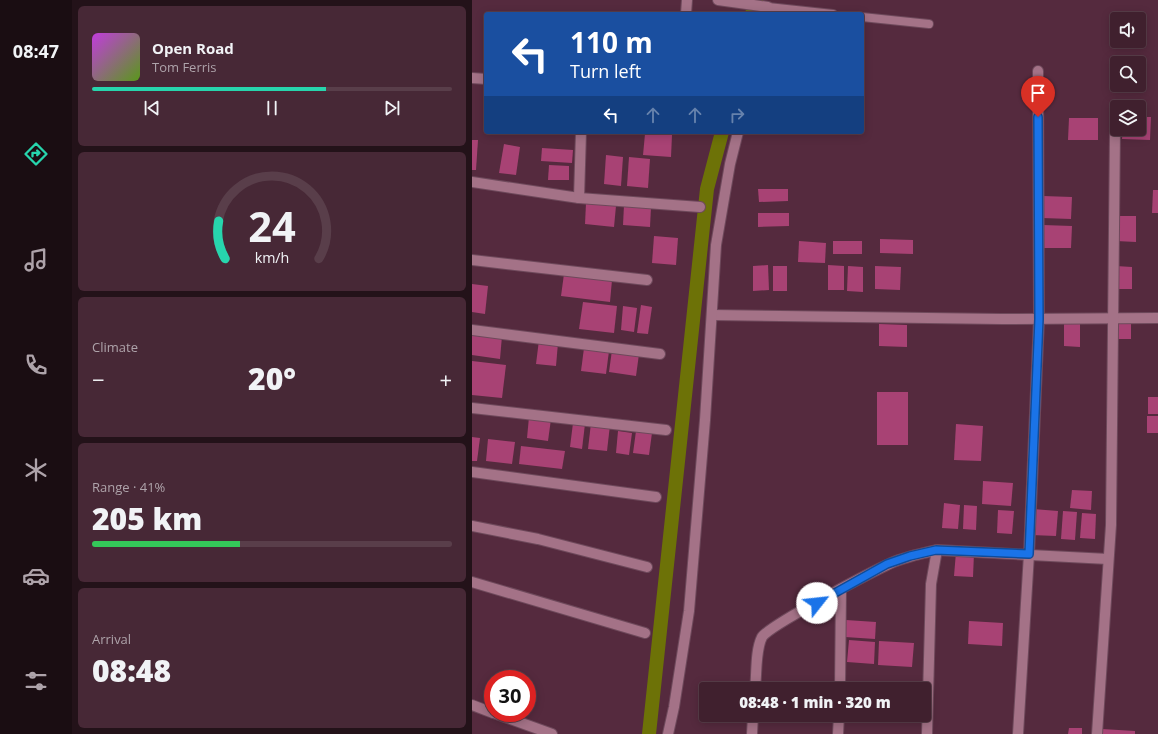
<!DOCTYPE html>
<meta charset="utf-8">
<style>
:root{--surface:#40202e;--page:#472836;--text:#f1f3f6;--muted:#aea3aa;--line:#593e4a;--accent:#27d5ad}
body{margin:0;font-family:"Open Sans",sans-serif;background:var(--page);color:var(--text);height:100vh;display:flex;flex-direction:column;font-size:15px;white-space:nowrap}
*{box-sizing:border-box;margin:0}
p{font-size:13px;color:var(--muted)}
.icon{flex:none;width:22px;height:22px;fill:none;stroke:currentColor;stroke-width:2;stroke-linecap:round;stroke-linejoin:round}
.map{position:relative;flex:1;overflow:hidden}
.sheet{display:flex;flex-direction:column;gap:6px;padding:6px;background:#231219;width:400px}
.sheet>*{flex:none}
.hud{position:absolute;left:12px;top:12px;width:380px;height:122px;border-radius:4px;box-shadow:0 2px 10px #0003,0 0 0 1px var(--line);background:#1a4fa0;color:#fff;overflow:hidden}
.tools{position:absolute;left:638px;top:12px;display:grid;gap:8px}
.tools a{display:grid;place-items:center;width:36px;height:36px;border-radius:4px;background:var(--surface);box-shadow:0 2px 10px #0003,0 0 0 1px var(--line);font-size:20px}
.speed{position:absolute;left:12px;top:670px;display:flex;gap:8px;font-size:20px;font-weight:700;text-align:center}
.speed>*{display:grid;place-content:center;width:52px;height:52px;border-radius:50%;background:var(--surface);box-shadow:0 2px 10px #0003,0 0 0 1px var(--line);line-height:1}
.speed .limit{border:6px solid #d22;background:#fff;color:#111}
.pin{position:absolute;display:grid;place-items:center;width:34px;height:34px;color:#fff;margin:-41px -17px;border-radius:50% 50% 50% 0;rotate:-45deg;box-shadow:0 0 4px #0007}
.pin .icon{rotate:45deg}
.me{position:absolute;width:44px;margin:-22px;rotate:61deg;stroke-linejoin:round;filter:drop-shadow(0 0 3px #0008)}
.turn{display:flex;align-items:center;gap:14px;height:84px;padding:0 20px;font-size:18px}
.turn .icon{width:52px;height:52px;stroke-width:2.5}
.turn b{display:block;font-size:28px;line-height:34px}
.lanes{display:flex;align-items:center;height:38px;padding:0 20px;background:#0003;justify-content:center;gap:20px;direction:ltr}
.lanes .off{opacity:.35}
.big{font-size:30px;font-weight:800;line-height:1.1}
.sheet .tile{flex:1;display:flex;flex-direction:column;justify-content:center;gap:6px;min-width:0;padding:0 14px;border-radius:6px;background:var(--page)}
.sheet .dial{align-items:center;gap:0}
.dial svg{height:104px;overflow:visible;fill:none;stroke:var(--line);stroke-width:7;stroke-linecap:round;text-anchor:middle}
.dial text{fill:var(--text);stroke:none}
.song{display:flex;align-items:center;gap:12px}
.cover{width:48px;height:48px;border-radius:6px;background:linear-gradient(135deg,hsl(290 70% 55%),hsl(90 70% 35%))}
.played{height:4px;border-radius:2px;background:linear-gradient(90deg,var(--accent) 65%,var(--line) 65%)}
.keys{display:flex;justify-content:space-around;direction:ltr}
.heat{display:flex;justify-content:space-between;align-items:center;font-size:22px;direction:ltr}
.charge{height:6px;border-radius:3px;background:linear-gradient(90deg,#34c759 41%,var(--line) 0)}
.trip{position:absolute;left:227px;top:682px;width:232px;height:40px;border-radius:4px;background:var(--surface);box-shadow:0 2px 10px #0003,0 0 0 1px var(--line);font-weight:800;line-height:40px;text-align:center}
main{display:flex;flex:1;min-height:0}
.menu{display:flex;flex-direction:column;width:72px;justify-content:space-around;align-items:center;background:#1a0d12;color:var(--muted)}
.menu .icon{width:28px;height:28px}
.menu .active{color:var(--accent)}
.menu b{font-size:18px;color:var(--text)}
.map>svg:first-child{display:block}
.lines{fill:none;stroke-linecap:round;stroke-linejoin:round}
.canal{stroke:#6d7207;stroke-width:14}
.building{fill:#a84274}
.lane-casing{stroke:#6e495b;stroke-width:10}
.street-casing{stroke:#6e495b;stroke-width:12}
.lane{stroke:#a47287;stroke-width:8}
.street{stroke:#a47287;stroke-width:10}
.route-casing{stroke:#114b97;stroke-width:10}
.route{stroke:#1a73e8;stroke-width:7}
</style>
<main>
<nav class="menu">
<b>08:47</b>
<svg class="icon active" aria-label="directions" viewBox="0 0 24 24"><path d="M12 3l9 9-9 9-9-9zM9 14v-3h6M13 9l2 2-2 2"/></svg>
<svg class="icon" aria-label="music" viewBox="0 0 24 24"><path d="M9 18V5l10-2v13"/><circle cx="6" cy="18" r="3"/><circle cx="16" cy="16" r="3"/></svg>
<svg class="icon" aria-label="phone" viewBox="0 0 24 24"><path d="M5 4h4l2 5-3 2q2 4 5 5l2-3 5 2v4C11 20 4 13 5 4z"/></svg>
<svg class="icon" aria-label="climate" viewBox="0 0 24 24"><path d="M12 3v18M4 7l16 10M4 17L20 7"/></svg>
<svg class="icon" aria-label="car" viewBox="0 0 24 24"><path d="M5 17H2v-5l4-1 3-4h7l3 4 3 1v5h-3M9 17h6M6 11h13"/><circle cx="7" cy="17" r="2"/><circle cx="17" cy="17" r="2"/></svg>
<svg class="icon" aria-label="filters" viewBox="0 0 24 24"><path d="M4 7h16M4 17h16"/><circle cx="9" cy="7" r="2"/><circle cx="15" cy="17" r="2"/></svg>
</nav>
<section class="sheet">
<div class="tile">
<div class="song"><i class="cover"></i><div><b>Open Road</b><p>Tom Ferris</p></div></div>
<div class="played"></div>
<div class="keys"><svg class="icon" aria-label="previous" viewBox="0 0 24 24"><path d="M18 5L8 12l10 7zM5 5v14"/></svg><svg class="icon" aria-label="pause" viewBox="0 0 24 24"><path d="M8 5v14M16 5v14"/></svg><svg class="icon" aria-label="next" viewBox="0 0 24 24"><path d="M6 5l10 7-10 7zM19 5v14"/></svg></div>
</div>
<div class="tile dial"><svg viewBox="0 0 100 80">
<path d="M14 69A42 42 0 1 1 86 69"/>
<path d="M14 69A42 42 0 0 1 9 40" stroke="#27d5ad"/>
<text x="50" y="56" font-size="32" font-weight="700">24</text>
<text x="50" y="72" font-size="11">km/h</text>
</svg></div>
<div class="tile"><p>Climate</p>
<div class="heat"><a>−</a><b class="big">20°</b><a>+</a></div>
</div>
<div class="tile"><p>Range · 41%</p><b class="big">205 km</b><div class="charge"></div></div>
<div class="tile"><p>Arrival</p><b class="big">08:48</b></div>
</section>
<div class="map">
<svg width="686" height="734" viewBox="0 0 686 734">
<rect width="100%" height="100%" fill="#552a3e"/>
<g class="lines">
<!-- canal -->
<g class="canal">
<path d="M280 14 284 0"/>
<path d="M177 734 235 189 250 132"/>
</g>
</g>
<!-- building -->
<g class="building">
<path d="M667 117H679L678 140 650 139 651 129H667Z"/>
<path d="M597 118H626V140H596Z"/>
<path d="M173 134 200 135 199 157 171 155Z"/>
<path d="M0 140H6L4 170H0Z"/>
<path d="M32 144 48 147 44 175 27 173Z"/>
<path d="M70 148 101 150 100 163 69 161Z"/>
<path d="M134 155 151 157 149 186 132 184Z"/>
<path d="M157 157 178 159 176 188 155 186Z"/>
<path d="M77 165 97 166V180H76Z"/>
<path d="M286 189H316V201L287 202Z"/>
<path d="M681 190H686V213H680Z"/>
<path d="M571 196 600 197 599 219 570 218Z"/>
<path d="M114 203 144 206 142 227 113 224Z"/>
<path d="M152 205 179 207 178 227 151 225Z"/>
<path d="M286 213H317V226L286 227Z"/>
<path d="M644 216H664V242L644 241Z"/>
<path d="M571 225 600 226 599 248H570Z"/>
<path d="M182 236 206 238 204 265 180 263Z"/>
<path d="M408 239 441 240V254L408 253Z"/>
<path d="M327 241 354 243 353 263 326 262Z"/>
<rect x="361" y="241" width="29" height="13"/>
<path d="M296 265 297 290 281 291V266Z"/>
<path d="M356 265 372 266V290H356Z"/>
<rect x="301" y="266" width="14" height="25"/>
<path d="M376 266 391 267V292L375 291Z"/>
<path d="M403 266 429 267 428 290 403 289Z"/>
<path d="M644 266 660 267V289H643Z"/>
<path d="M92 274 140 280 138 302 89 296Z"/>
<path d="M0 284 16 286 13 314 0 312Z"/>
<path d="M111 302 145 306 142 333 107 329Z"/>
<path d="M169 305 180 307 176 334 165 333Z"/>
<path d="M151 306 165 308 162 332 149 330Z"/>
<path d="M645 322 659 323V339H645Z"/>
<path d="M592 323 608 324V347L592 346Z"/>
<path d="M407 324 435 325V347L407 346Z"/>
<path d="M0 332 30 336 28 359 0 355Z"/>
<path d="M67 340 86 343 84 366 64 364Z"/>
<path d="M112 348 137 351 134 374 109 371Z"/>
<path d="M140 350 167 354 164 376 137 372Z"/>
<path d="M0 361 34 365 30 398 0 395Z"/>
<rect x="405" y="392" width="31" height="53"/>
<rect x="676" y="397" width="10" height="17"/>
<rect x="675" y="416" width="11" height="17"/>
<path d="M57 417 79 419 76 441 55 438Z"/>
<path d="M101 423 113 424 110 449 98 447Z"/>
<path d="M119 423 138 425 135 451 116 449Z"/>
<path d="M484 424 511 426 509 461 482 460Z"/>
<path d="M146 431 160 433 157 455 144 453Z"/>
<path d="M164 431 180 433 177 455 161 453Z"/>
<path d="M0 437 8 438 5 461H0Z"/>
<path d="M16 439 43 442 40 464 14 461Z"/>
<path d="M49 446 93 451 90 469 47 464Z"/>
<path d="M511 481 541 483 539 506 510 504Z"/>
<path d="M600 490 620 491 619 510 598 508Z"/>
<path d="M472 503 488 505 486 529 470 528Z"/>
<path d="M492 505 505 506 504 530 491 529Z"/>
<path d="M561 509 586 511 584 536 559 535Z"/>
<path d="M526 510 542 511 540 534 525 533Z"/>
<path d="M591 511 605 512 603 540 589 539Z"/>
<path d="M610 513 624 514 623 539 608 538Z"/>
<path d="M484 552 502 553 501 577 482 576Z"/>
<path d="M374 620 404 622 403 639 373 637Z"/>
<path d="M497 621 531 623 530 646 496 644Z"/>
<path d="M377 640 403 642 402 664 375 662Z"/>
<path d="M407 641 442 643 440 667 406 665Z"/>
<path d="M597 728H610V734H596Z"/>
<path d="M630 729 663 731V734H630Z"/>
</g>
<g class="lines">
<!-- lane casing -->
<g class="lane-casing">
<g id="lane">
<path d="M296 7 361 14"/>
<path d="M390 17 457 24"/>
</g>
</g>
<!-- street casing -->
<g class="street-casing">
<g id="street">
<path d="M246 0 296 7"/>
<path d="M214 14 215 0"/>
<path d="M0 78 14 79"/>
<path d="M0 182 107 198 228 207"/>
<path d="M107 198 109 132"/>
<path d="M0 260 175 280"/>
<path d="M240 315 529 319 686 318"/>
<path d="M0 330 188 354"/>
<path d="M0 408 194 430"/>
<path d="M0 472 184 497"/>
<path d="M0 526 66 539 175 567"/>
<path d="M0 582 173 633"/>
<path d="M283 689C285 674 283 651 290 637 298 625 396 574 415 565 430 557 448 554 465 550L636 559"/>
<path d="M368 689 369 589"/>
<path d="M0 705 21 713"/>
<path d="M22 713 80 734"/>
<path d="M196 734 202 707 217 611 233 420 244 245 258 164 266 132"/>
<path d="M280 734 281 715"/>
<path d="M366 734 367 715"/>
<path d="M455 734 459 584 465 550"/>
<path d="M546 734 557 554 567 319 566 71"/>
<path d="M625 734 639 525 643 130"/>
</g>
</g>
<!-- lane -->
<use href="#lane" class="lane"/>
<!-- street -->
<use href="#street" class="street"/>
</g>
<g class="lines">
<!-- route casing -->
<g class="route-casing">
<path id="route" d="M345 603 415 564 438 556 464 550 557 554 567 319 566 117"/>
</g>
<!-- route -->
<use href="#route" class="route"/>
</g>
</svg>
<div class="tools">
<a><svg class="icon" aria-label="sound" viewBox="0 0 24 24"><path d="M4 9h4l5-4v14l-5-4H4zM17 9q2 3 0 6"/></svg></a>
<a><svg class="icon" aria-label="search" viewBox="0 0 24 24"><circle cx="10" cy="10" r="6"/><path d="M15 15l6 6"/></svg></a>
<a><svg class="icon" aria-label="layers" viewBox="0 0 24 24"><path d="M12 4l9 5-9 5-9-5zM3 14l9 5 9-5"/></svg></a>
</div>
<div class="speed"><div class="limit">30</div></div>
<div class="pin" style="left:566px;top:117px;background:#d93025"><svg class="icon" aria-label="arrive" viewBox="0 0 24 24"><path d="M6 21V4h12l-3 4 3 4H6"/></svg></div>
<svg class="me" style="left:345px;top:603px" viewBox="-20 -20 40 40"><circle r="19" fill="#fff"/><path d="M0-13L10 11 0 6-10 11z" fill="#1a73e8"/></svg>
<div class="trip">08:48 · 1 min · 320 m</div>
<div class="hud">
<div class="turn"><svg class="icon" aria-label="left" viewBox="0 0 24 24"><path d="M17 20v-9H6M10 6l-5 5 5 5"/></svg><div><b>110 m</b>Turn left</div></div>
<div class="lanes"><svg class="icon" aria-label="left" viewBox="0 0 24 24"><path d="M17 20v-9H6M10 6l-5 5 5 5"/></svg><svg class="icon off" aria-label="ahead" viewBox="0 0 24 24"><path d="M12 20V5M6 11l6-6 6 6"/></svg><svg class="icon off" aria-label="ahead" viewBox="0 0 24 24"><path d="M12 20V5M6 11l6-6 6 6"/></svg><svg class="icon off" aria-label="right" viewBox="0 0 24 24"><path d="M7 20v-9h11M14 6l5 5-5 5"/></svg></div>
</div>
</div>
</main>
